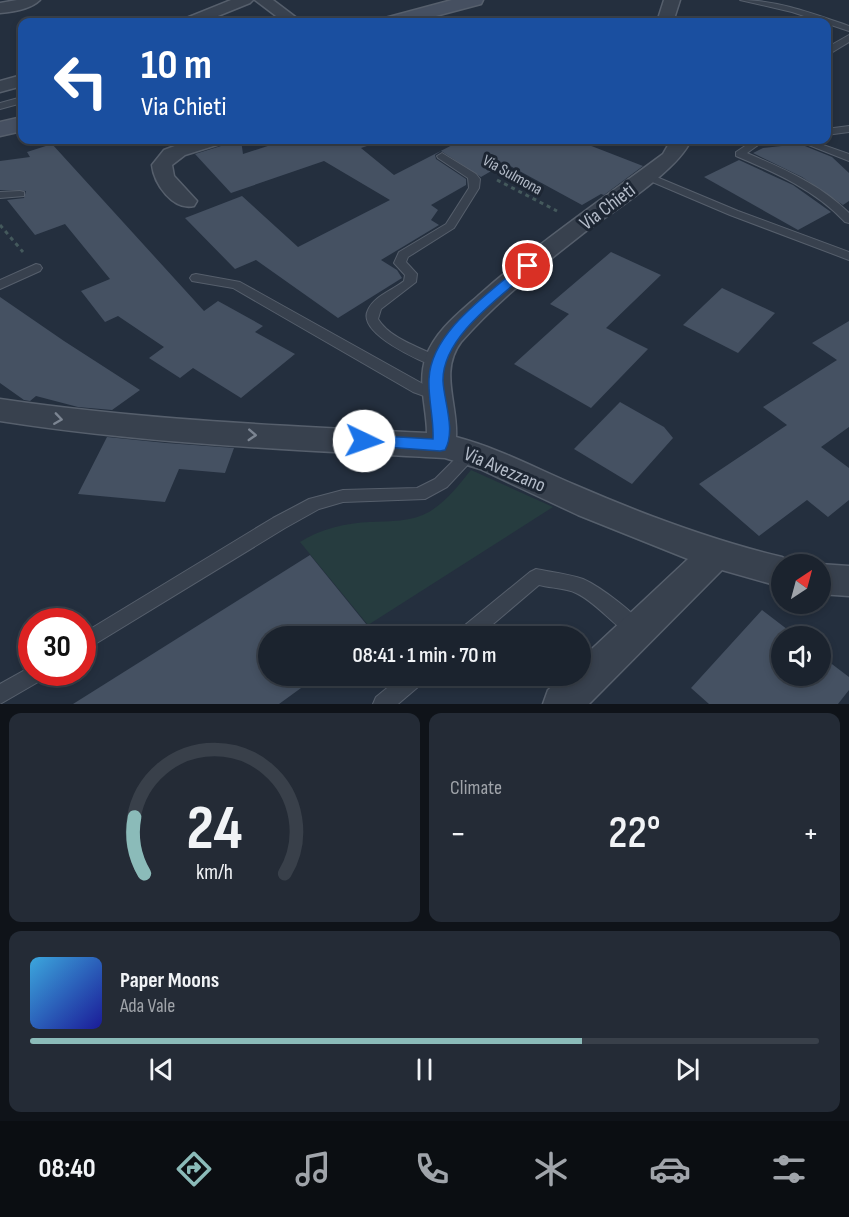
<!DOCTYPE html>
<meta charset="utf-8">
<style>
:root{--surface:#1b232e;--page:#242b36;--text:#f1f3f6;--muted:#a0a4aa;--line:#39404a;--accent:#8bbbb9}
body{margin:0;font-family:"Sofia Sans Condensed",sans-serif;background:var(--page);color:var(--text);height:100vh;display:flex;flex-direction:column;font-size:22px;white-space:nowrap}
*{box-sizing:border-box;margin:0}
p{font-size:20px;color:var(--muted)}
.icon{flex:none;width:33px;height:33px;fill:none;stroke:currentColor;stroke-width:2;stroke-linecap:round;stroke-linejoin:round}
.map{position:relative;height:704px;overflow:hidden}
.details{display:flex;flex-direction:column;gap:9px;padding:9px;background:#0f1319;flex:1}
.details>*{flex:none}
.banner{position:absolute;left:18px;top:18px;width:813px;height:126px;border-radius:12px;box-shadow:0 3px 9px #0003,0 0 0 2px var(--line);background:#1a4fa0;color:#fff;overflow:hidden}
.needle{width:39px;rotate:36deg}
.fabs{position:absolute;left:771px;top:554px;display:grid;gap:12px}
.fabs a{display:grid;place-items:center;width:60px;height:60px;border-radius:50%;background:var(--surface);box-shadow:0 3px 9px #0003,0 0 0 2px var(--line);font-size:30px}
.speed{position:absolute;left:18px;top:608px;display:flex;gap:12px;font-size:30px;font-weight:700;text-align:center}
.speed>*{display:grid;place-content:center;width:78px;height:78px;border-radius:50%;background:var(--surface);box-shadow:0 3px 9px #0003,0 0 0 2px var(--line);line-height:1}
.speed .limit{border:9px solid #d22;background:#fff;color:#111}
.pin{position:absolute;display:grid;place-items:center;width:51px;height:51px;color:#fff;margin:-26px;border:3px solid #fff;border-radius:50%;box-shadow:0 2px 6px #0007}
.me{position:absolute;width:66px;margin:-33px;rotate:93deg;stroke-linejoin:round;filter:drop-shadow(0 0 4px #0008)}
.turn{display:flex;align-items:center;gap:21px;height:126px;padding:0 24px;font-size:27px}
.turn .icon{width:78px;height:78px;stroke-width:2.5}
.turn b{display:block;font-size:42px;line-height:51px}
.big{font-size:45px;font-weight:600;line-height:1.1}
.details .card{flex:1;display:flex;flex-direction:column;justify-content:center;gap:9px;min-width:0;padding:0 21px;border-radius:12px;background:var(--page)}
.details .dial{align-items:center;gap:0}
.dial svg{height:156px;overflow:visible;fill:none;stroke:var(--line);stroke-width:7;stroke-linecap:round;text-anchor:middle}
.dial text{fill:var(--text);stroke:none}
.song{display:flex;align-items:center;gap:18px}
.cover{width:72px;height:72px;border-radius:9px;background:linear-gradient(135deg,hsl(200 70% 55%),hsl(240 70% 35%))}
.played{height:6px;border-radius:3px;background:linear-gradient(90deg,var(--accent) 70%,var(--line) 70%)}
.keys{display:flex;justify-content:space-around;direction:ltr}
.heat{display:flex;justify-content:space-between;align-items:center;font-size:33px;direction:ltr}
.details .tiles{flex:1;display:grid;gap:9px;grid-template-columns:1fr 1fr}
.card:last-child{grid-column:span 2}
.trip{position:absolute;left:258px;top:626px;width:333px;height:60px;border-radius:30px;background:var(--surface);box-shadow:0 3px 9px #0003,0 0 0 2px var(--line);font-weight:600;line-height:60px;text-align:center}
.tabs{display:flex;height:96px;justify-content:space-around;align-items:center;background:#0b0e12;color:var(--muted)}
.tabs .icon{width:42px;height:42px}
.tabs .on{color:var(--accent)}
.tabs b{font-size:27px;color:var(--text)}
.map>svg:first-child{display:block}
.green{fill:#263c3f}
.building{fill:#455162}
.lines{fill:none;stroke-linecap:round;stroke-linejoin:round}
.service-casing{stroke:#565f6c;stroke-width:2}
.minor-casing{stroke:#565f6c;stroke-width:3}
.secondary-casing{stroke:#565f6c;stroke-width:3}
.path{stroke:#44595c;stroke-width:3;stroke-dasharray:4 4;stroke-linecap:butt}
.service{fill:#38414e;fill-rule:evenodd}
.minor{fill:#38414e;fill-rule:evenodd}
.secondary{fill:#465061;fill-rule:evenodd}
.oneway{stroke:#7c8592}
.route{fill:#1a73e8;stroke:#114b97;stroke-width:1.5}
.labels{text-anchor:middle;stroke-width:6;stroke-linejoin:round;paint-order:stroke}
.far-street-label{font-size:16px;fill:#b4bcc9;stroke:#1d2633}
.street-label{font-size:20px;fill:#b4bcc9;stroke:#1d2633}
</style>
<div class="map">
<svg width="849" height="704" viewBox="0 0 849 704">
<rect width="100%" height="100%" fill="#242f3e"/>
<!-- green -->
<path class="green" d="M471 470 553 507 368 625 300 542C320 529 346 523 370 522 390 521 411 522 429 512 447 501 458 486 471 470Z"/>
<!-- building -->
<g class="building">
<path d="M225 140H241L243 154 286 140H372L373 144 361 148 394 175 462 140H576L643 166 604 195 601 194 582 205 505 163 481 177 441 151 435 155 436 159 466 179V185L431 205 438 210 431 220 439 225 381 260 397 270 402 278 338 318 256 260 235 269 185 218 242 196 298 247 390 200 324 161 231 193 195 154 221 146Z"/>
<path d="M52 144 204 311 218 301 263 326 255 332 295 354 241 398 193 368 180 378 149 358 164 347 118 316 105 322 81 291 110 279 65 224 35 235 7 200 24 198 26 191 0 190V161L30 157 27 152Z"/>
<path d="M800 144 832 157 849 173V201L843 205 802 177 753 153 763 148Z"/>
<path d="M739 160 793 185 831 212 798 230 704 177Z"/>
<path d="M611 252 661 275 606 328 648 349 591 408 514 364 569 314 550 304Z"/>
<path d="M722 288 775 313 738 353 683 325Z"/>
<path d="M0 297 64 341 140 390 112 410 78 407 36 396 30 401 24 400 0 383Z"/>
<path d="M849 321V427L821 447 849 468V500L828 517 807 500 759 536 699 484 787 425 763 407 837 360 812 343Z"/>
<path d="M620 402 664 427 673 438 632 484 574 449Z"/>
<path d="M107 437 166 443 234 448 225 473 179 469 165 502 78 494Z"/>
<path d="M310 555 375 635 268 636V675H319L279 704H73Z"/>
<path d="M762 610 796 636H782V675H820V655L849 677V690L838 704H709L691 688Z"/>
</g>
<g class="lines">
<!-- service casing -->
<g class="service-casing">
<g id="service">
<path d="M740 0C778 0 814 14 849 26V31L792 12Z"/>
<path d="M849 35V42L831 53H826V48Z"/>
<path d="M22 97V103L0 109V103Z"/>
<path d="M849 126V132L826 135V129Z"/>
<path d="M754 140H765L747 153C784 169 821 185 849 213V223L845 222C815 190 776 173 736 156V152Z"/>
<path d="M796 140H809L849 154V161Z"/>
<path d="M442 153 476 174 480 179 479 188 454 228 408 257 406 262 417 274 416 282 381 309 378 319C390 339 422 348 443 359L445 362 438 367C421 362 356 333 368 310 374 296 393 290 404 281L405 275 394 263 399 252 446 224 469 188 468 178 438 158 437 156Z"/>
<path d="M647 173 738 211 849 252V260L730 215 643 178V174Z"/>
<path d="M20 191 24 192V196L0 198V192Z"/>
<path d="M36 264 40 265 42 268 40 271 0 289V280Z"/>
<path d="M196 274 240 282 423 384 443 392 445 396 443 400 438 401 413 392 233 288 192 281 190 278 192 275Z"/>
<path d="M470 447 475 449 478 453 475 457 447 487 425 499 343 502 319 509 285 528 82 652V634L273 518 309 499 343 490 417 488 435 479 465 449Z"/>
<path d="M536 569C551 572 569 574 583 579 599 586 639 615 646 630L643 636 637 638C616 630 598 603 576 593 565 588 550 588 539 585L479 636H456L459 630 530 572Z"/>
<path d="M32 666V672H47L45 678 0 704V684Z"/>
<path d="M403 675H427L425 681 398 704H373L376 697Z"/>
</g>
</g>
<!-- minor casing -->
<g class="minor-casing">
<g id="minor">
<path d="M17 0H40C31 9 13 12 0 13V3Z"/>
<path d="M231 0H253L250 3 203 22H182L184 19Z"/>
<path d="M255 0H273L302 22H284Z"/>
<path d="M664 0H680L673 22H657Z"/>
<path d="M22 75V86L0 92V81Z"/>
<path d="M191 140H223L220 144 185 155 172 165 174 176 197 201 194 206C173 211 154 184 152 165L164 150Z"/>
<path d="M671 140H691C677 172 611 212 581 235 540 267 496 302 461 342 439 371 458 404 456 437 498 448 535 468 575 485 642 514 711 540 782 557L795 564H782V587L722 570 589 704H543L548 690 565 675H580V660L688 559 578 515 480 469 445 458C296 450 147 444 0 421V399C142 420 284 426 427 433 427 408 417 382 426 357 435 331 459 313 479 295 537 244 601 200 663 154Z"/>
<path d="M819 564H820L849 566V596L820 594Z"/>
</g>
</g>
<!-- secondary casing -->
<g class="secondary-casing">
<g id="secondary">
<path d="M452 0H483L481 4 413 22H382L385 18Z"/>
<path d="M22 117V131L0 136V122Z"/>
</g>
</g>
<!-- path -->
<g class="path">
<path d="M497 180 557 211"/>
<path d="M0 225 23 252"/>
</g>
<!-- service -->
<use href="#service" class="service"/>
<!-- minor -->
<use href="#minor" class="minor"/>
<!-- secondary -->
<use href="#secondary" class="secondary"/>
</g>
<!-- one-way arrows -->
<defs><path id="oneway-chevron" d="M-2-3.5L2.5 0L-2 3.5" fill="none" stroke-width="1.6" stroke-linecap="round" stroke-linejoin="round" transform="scale(1.5)"/></defs>
<g class="oneway">
<use href="#oneway-chevron" transform="translate(58 419) rotate(8)"/>
<use href="#oneway-chevron" transform="translate(252 435) rotate(3)"/>
</g>
<!-- route -->
<path class="route" d="M528 262 532 263V269C502 296 442 336 443 381 444 402 456 430 445 450L440 451 358 445 356 441 358 436 364 435 433 439C434 419 428 399 429 379 431 331 490 293 524 263Z"/>
<g class="labels">
<!-- far-street labels -->
<g class="far-street-label">
<text transform="translate(513 174) rotate(29)" y="6">Via Sulmona</text>
</g>
<!-- street labels -->
<g class="street-label">
<text transform="translate(607 206) rotate(-37)" y="7">Via Chieti</text>
<text transform="translate(505 469) rotate(23)" y="7">Via Avezzano</text>
</g>
</g>
</svg>
<div class="fabs">
<a><svg class="needle" viewBox="-14 -14 28 28"><path d="M0-13l5 13h-10z" fill="#e53935"/><path d="M0 13l5-13h-10z" fill="#a0a4aa"/></svg></a>
<a><svg class="icon" aria-label="sound" viewBox="0 0 24 24"><path d="M4 9h4l5-4v14l-5-4H4zM17 9q2 3 0 6"/></svg></a>
</div>
<div class="speed"><div class="limit">30</div></div>
<div class="pin" style="left:528px;top:266px;background:#d93025"><svg class="icon" aria-label="arrive" viewBox="0 0 24 24"><path d="M6 21V4h12l-3 4 3 4H6"/></svg></div>
<svg class="me" style="left:364px;top:441px" viewBox="-20 -20 40 40"><circle r="19" fill="#fff"/><path d="M0-13L10 11 0 6-10 11z" fill="#1a73e8"/></svg>
<div class="trip">08:41 · 1 min · 70 m</div>
<div class="banner">
<div class="turn"><svg class="icon" aria-label="left" viewBox="0 0 24 24"><path d="M17 20v-9H6M10 6l-5 5 5 5"/></svg><div><b>10 m</b>Via Chieti</div></div>
</div>
</div>
<section class="details">
<div class="tiles">
<div class="card dial"><svg viewBox="0 0 100 80">
<path d="M14 69A42 42 0 1 1 86 69"/>
<path d="M14 69A42 42 0 0 1 9 40" stroke="#8bbbb9"/>
<text x="50" y="56" font-size="32" font-weight="700">24</text>
<text x="50" y="72" font-size="11">km/h</text>
</svg></div>
<div class="card"><p>Climate</p>
<div class="heat"><a>−</a><b class="big">22°</b><a>+</a></div>
</div>
<div class="card">
<div class="song"><i class="cover"></i><div><b>Paper Moons</b><p>Ada Vale</p></div></div>
<div class="played"></div>
<div class="keys"><svg class="icon" aria-label="previous" viewBox="0 0 24 24"><path d="M18 5L8 12l10 7zM5 5v14"/></svg><svg class="icon" aria-label="pause" viewBox="0 0 24 24"><path d="M8 5v14M16 5v14"/></svg><svg class="icon" aria-label="next" viewBox="0 0 24 24"><path d="M6 5l10 7-10 7zM19 5v14"/></svg></div>
</div>
</div>
</section>
<nav class="tabs">
<b>08:40</b>
<svg class="icon on" aria-label="directions" viewBox="0 0 24 24"><path d="M12 3l9 9-9 9-9-9zM9 14v-3h6M13 9l2 2-2 2"/></svg>
<svg class="icon" aria-label="music" viewBox="0 0 24 24"><path d="M9 18V5l10-2v13"/><circle cx="6" cy="18" r="3"/><circle cx="16" cy="16" r="3"/></svg>
<svg class="icon" aria-label="phone" viewBox="0 0 24 24"><path d="M5 4h4l2 5-3 2q2 4 5 5l2-3 5 2v4C11 20 4 13 5 4z"/></svg>
<svg class="icon" aria-label="climate" viewBox="0 0 24 24"><path d="M12 3v18M4 7l16 10M4 17L20 7"/></svg>
<svg class="icon" aria-label="car" viewBox="0 0 24 24"><path d="M5 17H2v-5l4-1 3-4h7l3 4 3 1v5h-3M9 17h6M6 11h13"/><circle cx="7" cy="17" r="2"/><circle cx="17" cy="17" r="2"/></svg>
<svg class="icon" aria-label="filters" viewBox="0 0 24 24"><path d="M4 7h16M4 17h16"/><circle cx="9" cy="7" r="2"/><circle cx="15" cy="17" r="2"/></svg>
</nav>
